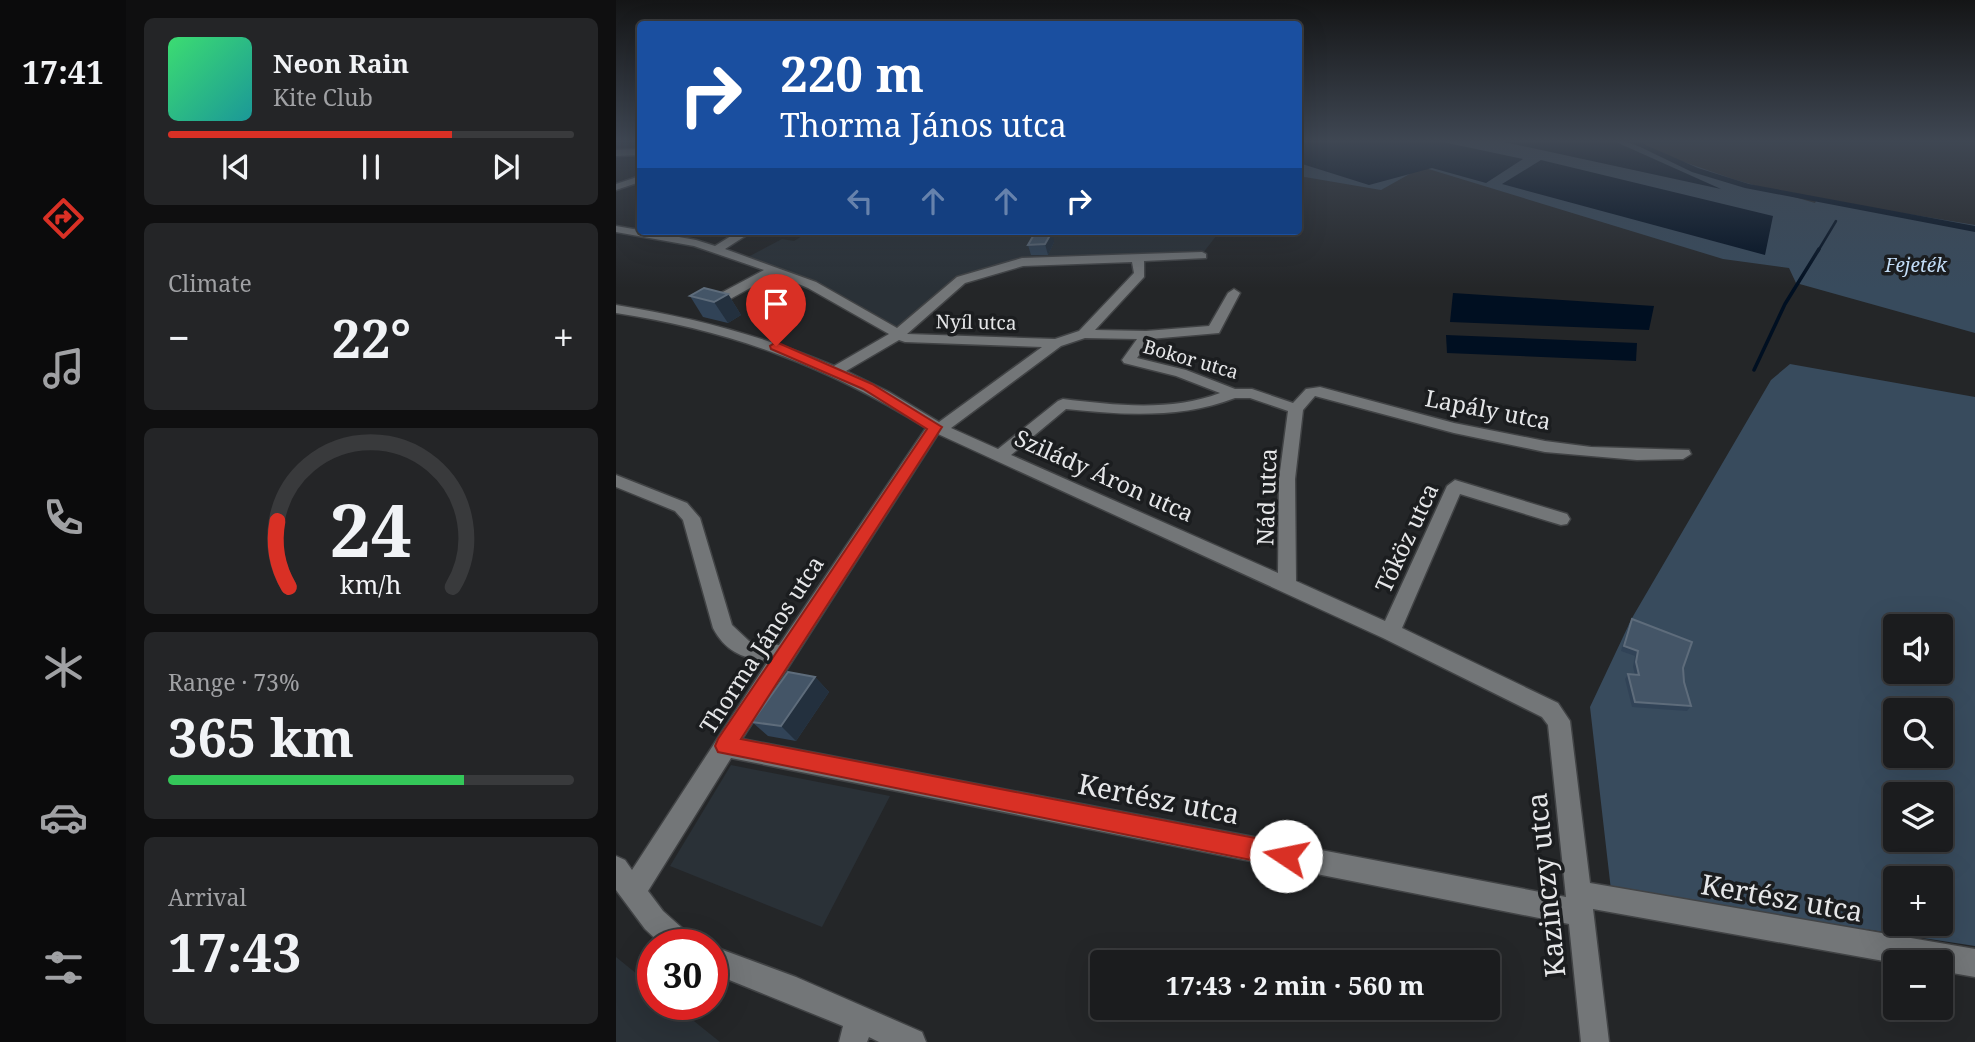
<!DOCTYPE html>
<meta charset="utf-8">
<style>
:root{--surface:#1b1c1e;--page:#242527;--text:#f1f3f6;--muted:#a0a1a4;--line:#393a3c;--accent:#d93025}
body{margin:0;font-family:"Noto Serif",serif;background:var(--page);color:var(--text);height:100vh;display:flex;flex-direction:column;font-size:26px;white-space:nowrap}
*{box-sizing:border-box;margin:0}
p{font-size:23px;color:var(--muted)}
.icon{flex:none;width:38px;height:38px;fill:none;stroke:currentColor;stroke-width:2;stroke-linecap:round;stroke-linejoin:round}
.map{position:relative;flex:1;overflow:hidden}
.side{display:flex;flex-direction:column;gap:18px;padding:18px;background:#0f0f10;width:490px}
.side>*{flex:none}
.hud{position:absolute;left:21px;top:21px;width:665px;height:214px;border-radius:7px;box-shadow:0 7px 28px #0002,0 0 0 2px var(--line);background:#1a4fa0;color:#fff;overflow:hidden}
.buttons{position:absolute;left:1267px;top:614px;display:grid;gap:14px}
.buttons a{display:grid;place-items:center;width:70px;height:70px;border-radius:7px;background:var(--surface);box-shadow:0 7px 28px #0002,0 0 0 2px var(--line);font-size:35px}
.speed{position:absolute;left:21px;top:929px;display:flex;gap:14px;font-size:35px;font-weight:700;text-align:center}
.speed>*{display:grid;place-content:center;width:91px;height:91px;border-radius:50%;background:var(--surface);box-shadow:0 7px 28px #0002,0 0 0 2px var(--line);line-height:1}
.speed .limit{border:10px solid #d22;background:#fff;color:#111}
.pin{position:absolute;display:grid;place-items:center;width:60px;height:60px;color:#fff;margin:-72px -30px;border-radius:50% 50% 50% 0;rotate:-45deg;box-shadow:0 0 7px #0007}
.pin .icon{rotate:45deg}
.me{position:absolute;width:77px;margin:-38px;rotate:281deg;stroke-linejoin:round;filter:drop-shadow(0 0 5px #0008)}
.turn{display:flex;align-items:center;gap:24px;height:147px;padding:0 28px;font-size:32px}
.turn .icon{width:91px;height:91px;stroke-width:2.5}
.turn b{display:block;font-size:49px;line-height:60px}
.lanes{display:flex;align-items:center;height:66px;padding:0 28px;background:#0003;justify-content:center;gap:35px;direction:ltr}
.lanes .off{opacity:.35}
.big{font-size:52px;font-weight:700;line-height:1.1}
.side .tile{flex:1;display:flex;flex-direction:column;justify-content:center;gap:10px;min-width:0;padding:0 24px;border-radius:10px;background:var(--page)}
.side .dial{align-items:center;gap:0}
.dial svg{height:182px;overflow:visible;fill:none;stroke:var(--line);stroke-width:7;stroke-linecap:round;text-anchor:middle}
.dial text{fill:var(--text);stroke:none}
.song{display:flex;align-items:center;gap:21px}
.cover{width:84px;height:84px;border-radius:10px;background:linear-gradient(135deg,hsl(140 70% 55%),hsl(180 70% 35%))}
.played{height:7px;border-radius:4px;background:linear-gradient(90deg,var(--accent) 70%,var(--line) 70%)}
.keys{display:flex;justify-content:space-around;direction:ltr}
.heat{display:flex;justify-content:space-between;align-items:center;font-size:38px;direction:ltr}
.charge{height:10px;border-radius:5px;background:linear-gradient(90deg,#34c759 73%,var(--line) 0)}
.trip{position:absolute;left:474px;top:950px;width:410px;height:70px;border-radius:7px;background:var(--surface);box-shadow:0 7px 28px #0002,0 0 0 2px var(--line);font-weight:700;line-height:70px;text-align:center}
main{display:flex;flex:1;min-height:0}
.menu{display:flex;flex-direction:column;width:126px;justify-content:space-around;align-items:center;background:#0b0b0c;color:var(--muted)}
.menu .icon{width:49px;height:49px}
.menu .active{color:var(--accent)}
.menu b{font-size:32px;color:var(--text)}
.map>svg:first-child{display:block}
.built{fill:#2a3137}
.green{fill:#384b5d;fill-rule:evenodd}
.water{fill:#000f21}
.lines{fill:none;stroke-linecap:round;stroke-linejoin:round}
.stream-far1{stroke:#000f21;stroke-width:2.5}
.stream{stroke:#000f21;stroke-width:3.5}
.canal{fill:#000f21;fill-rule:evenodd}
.minor-casing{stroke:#414345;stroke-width:3}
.minor{fill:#737678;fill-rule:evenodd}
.wall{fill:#314357}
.shaded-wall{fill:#23303e}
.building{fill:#445567;stroke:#5e6c7b;stroke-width:2}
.route{fill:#d93025;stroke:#8d1f18;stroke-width:2}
.labels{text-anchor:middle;stroke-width:7;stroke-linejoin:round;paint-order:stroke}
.far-park-label{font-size:19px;font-style:italic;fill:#c3ddf7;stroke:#1b1d1f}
.far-street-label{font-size:19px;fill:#e6e7e9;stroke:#1b1d1f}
.street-label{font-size:23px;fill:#e6e7e9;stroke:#1b1d1f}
.near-street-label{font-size:28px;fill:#e6e7e9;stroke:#1b1d1f}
</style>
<main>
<nav class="menu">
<b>17:41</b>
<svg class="icon active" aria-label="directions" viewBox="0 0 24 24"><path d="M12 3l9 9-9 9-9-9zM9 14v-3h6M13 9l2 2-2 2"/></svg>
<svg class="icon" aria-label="music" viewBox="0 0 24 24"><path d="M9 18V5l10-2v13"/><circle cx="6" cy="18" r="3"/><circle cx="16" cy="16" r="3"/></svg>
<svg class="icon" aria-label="phone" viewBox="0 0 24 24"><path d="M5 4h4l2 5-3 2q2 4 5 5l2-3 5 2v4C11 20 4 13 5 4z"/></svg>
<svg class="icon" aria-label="climate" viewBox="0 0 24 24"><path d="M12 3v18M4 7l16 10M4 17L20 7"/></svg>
<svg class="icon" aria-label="car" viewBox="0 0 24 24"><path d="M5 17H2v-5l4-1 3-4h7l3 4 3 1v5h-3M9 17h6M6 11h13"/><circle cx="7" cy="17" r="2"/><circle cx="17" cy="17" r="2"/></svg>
<svg class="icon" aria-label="filters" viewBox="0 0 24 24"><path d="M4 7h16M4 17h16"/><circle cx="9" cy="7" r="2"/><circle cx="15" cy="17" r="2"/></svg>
</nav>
<section class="side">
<div class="tile">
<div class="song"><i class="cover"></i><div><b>Neon Rain</b><p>Kite Club</p></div></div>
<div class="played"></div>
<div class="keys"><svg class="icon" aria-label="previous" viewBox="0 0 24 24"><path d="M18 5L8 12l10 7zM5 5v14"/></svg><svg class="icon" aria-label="pause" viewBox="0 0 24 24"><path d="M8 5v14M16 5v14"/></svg><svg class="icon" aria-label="next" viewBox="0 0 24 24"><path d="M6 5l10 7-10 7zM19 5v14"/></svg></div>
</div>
<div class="tile"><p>Climate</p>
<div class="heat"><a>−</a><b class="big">22°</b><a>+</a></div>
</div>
<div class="tile dial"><svg viewBox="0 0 100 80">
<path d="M14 69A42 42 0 1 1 86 69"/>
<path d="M14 69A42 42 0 0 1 9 40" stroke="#d93025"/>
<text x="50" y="56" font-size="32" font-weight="700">24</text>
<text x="50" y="72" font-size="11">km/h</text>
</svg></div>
<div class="tile"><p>Range · 73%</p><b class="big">365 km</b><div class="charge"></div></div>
<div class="tile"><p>Arrival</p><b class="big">17:43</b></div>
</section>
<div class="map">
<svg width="1359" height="1042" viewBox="0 0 1359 1042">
<rect width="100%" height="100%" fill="#242628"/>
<!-- built -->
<g class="built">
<path d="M194 231H604L587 253 398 260 342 277 280 329 200 281 132 257 166 239 178 241Z"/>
<path d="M115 765 274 796 206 927 54 866Z"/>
<path d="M0 957 37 987V1004L58 1005 104 1042H0Z"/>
</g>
<!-- green -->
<g class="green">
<path d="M682 142H1010L1117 179 1199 203 1201 199 1359 225V333L1180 283 1173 268 1107 259 806 167 765 190 683 176Z"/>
<path d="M1174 364 1359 397V946L995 890 974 707 1016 618 1155 380ZM1279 626H1325V672H1279ZM1279 710H1325V756H1279ZM1279 794H1325V840H1279ZM1279 878H1325V924H1279Z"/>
</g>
<!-- water -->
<g class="water">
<path d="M683 142H827L907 159 870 183 816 168 753 185 683 163Z"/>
<path d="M888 142H1000L1105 189Z"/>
<path d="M925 160 1157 216 1149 255 886 184Z"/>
<path d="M837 293 1038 306 1033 330 834 322Z"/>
<path d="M830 335 1021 343 1020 361 831 353Z"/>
</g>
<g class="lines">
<!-- stream-far1 -->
<path class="stream-far1" d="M1202 251 1220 221"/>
<!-- stream -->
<path class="stream" d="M1138 370 1169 304 1203 249"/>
<!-- canal -->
<path class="canal" d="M1014 142H1023L1082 168 1133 184 1359 226V232L1129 188 1076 172Z"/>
<!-- minor casing -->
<g class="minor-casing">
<g id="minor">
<path d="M24 149V155L0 156V150Z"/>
<path d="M24 176V182L0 190V184Z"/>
<path d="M0 226 80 240 99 246 123 231H137L109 249 200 282 281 328 341 277 406 258 586 252 590 254V258L528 261V277L479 330 530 331 593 326 612 293 618 289 624 293 603 333 534 339 521 358 570 370 619 389H636L677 403 690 389 704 387 838 423 929 441 975 447 1073 450 1075 454 1067 459 1021 460 929 452 838 433 699 396 687 410 679 479 680 581 769 621 831 486 839 480 951 514 954 519 951 524 945 525 844 494 786 628 942 703 954 721 974 883 1359 949V977L1325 971V962L1279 963 977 909 993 1042H965L953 924 115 758 32 891 47 911 75 936 79 945H46L29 929 0 890V856L9 860 16 870 152 661C127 659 109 651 97 628L67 520 59 511 0 487V475L71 503 84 518 116 625 133 641 163 645 310 428C211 366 116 331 0 313V305C75 317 148 336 218 366L273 334 192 288 159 274 98 308H88V302L148 270 78 246 0 232ZM516 262 518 273 463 331 439 339 291 334 349 283 407 266ZM469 338 521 339 506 360 508 363 560 376 604 393C555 412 497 405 447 399L442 401 382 449 335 428 445 346ZM283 340 289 342 426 347 323 422 273 392 230 371ZM619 398H634L672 411 663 479 662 573 395 455 450 409C506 415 565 419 619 398ZM322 434 767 638 926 717 932 725 950 897 126 739Z"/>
<path d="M96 946 180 977 306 1032 310 1042H263L253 1037 251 1042H223L227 1026 96 973Z"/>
</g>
</g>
<!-- minor -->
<use href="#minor" class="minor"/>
</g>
<!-- wall -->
<g class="wall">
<path d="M438 242 432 255H415L412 245Z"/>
<path d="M112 294 125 315 112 323 87 317 74 296Z"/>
<path d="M1016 619 1067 668 1068 682 1075 706 1071 711 1016 707 1009 679 1012 674 1019 675 1017 667 1019 656 1005 651 1013 624Z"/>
<path d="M199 677 213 692 180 741 152 736 136 722Z"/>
</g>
<!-- shaded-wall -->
<g class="shaded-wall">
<path d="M436 232 438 242 432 255 429 244Z"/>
<path d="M112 294 125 315 112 323 98 302Z"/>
<path d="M199 677 213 692 180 741 165 726Z"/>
</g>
<!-- building -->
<g class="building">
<path d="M420 231 436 232 429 244 412 245Z"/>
<path d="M88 288 112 294 98 302 74 296Z"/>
<path d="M1016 619 1076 642 1067 668 1068 682 1075 706 1019 702 1012 674 1023 675 1020 662 1022 651 1008 646Z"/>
<path d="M172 672 199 677 165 726 136 722Z"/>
</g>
<!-- sky -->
<linearGradient id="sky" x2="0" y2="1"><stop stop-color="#141516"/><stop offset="0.49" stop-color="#3f4753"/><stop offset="1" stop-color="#3f4753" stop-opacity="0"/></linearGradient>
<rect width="1359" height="288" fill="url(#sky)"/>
<!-- route -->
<path class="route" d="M160 342 256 384 326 427 125 739 670 844 678 848 682 856 678 864 670 867 102 752 99 746 102 739 311 429 247 389 155 349 154 346Z"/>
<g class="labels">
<!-- far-park labels -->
<g class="far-park-label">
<text x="1300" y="272">Fejeték</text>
</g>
<!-- far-street labels -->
<g class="far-street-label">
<text transform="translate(360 322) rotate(1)" y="7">Nyíl utca</text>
<text transform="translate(575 359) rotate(16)" y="7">Bokor utca</text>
</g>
<!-- street labels -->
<g class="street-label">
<text transform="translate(872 410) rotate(11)" y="8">Lapály utca</text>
<text transform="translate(488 476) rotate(24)" y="8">Szilády Áron utca</text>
<text transform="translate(651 497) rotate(-88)" y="8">Nád utca</text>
<text transform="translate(791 538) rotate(-65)" y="8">Tóköz utca</text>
<text transform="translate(146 645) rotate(-57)" y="8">Thorma János utca</text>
</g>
<!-- near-street labels -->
<g class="near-street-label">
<text transform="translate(543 799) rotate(11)" y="10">Kertész utca</text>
<text transform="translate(930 885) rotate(-96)" y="10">Kazinczy utca</text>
<text transform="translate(1166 898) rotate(10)" y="10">Kertész utca</text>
</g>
</g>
</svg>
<div class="buttons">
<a><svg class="icon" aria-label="sound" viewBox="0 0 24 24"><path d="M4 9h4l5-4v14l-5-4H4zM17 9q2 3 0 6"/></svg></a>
<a><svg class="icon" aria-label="search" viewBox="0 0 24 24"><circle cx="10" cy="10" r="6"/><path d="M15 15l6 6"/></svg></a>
<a><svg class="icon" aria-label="layers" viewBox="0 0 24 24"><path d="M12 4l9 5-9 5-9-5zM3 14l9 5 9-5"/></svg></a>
<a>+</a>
<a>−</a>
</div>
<div class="speed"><div class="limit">30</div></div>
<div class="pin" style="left:160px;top:346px;background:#d93025"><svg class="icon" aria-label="arrive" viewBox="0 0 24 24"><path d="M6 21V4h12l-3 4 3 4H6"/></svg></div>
<svg class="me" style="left:670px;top:856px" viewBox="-20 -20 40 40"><circle r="19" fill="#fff"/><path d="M0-13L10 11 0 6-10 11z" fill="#d93025"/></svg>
<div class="trip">17:43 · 2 min · 560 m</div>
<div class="hud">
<div class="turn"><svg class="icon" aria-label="right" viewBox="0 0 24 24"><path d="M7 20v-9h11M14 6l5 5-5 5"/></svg><div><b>220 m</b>Thorma János utca</div></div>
<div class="lanes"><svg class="icon off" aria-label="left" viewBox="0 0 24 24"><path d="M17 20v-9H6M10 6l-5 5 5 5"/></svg><svg class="icon off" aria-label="ahead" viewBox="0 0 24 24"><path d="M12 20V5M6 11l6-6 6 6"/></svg><svg class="icon off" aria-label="ahead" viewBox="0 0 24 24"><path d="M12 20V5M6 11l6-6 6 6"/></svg><svg class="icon" aria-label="right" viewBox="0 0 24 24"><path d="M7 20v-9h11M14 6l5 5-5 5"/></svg></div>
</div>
</div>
</main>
